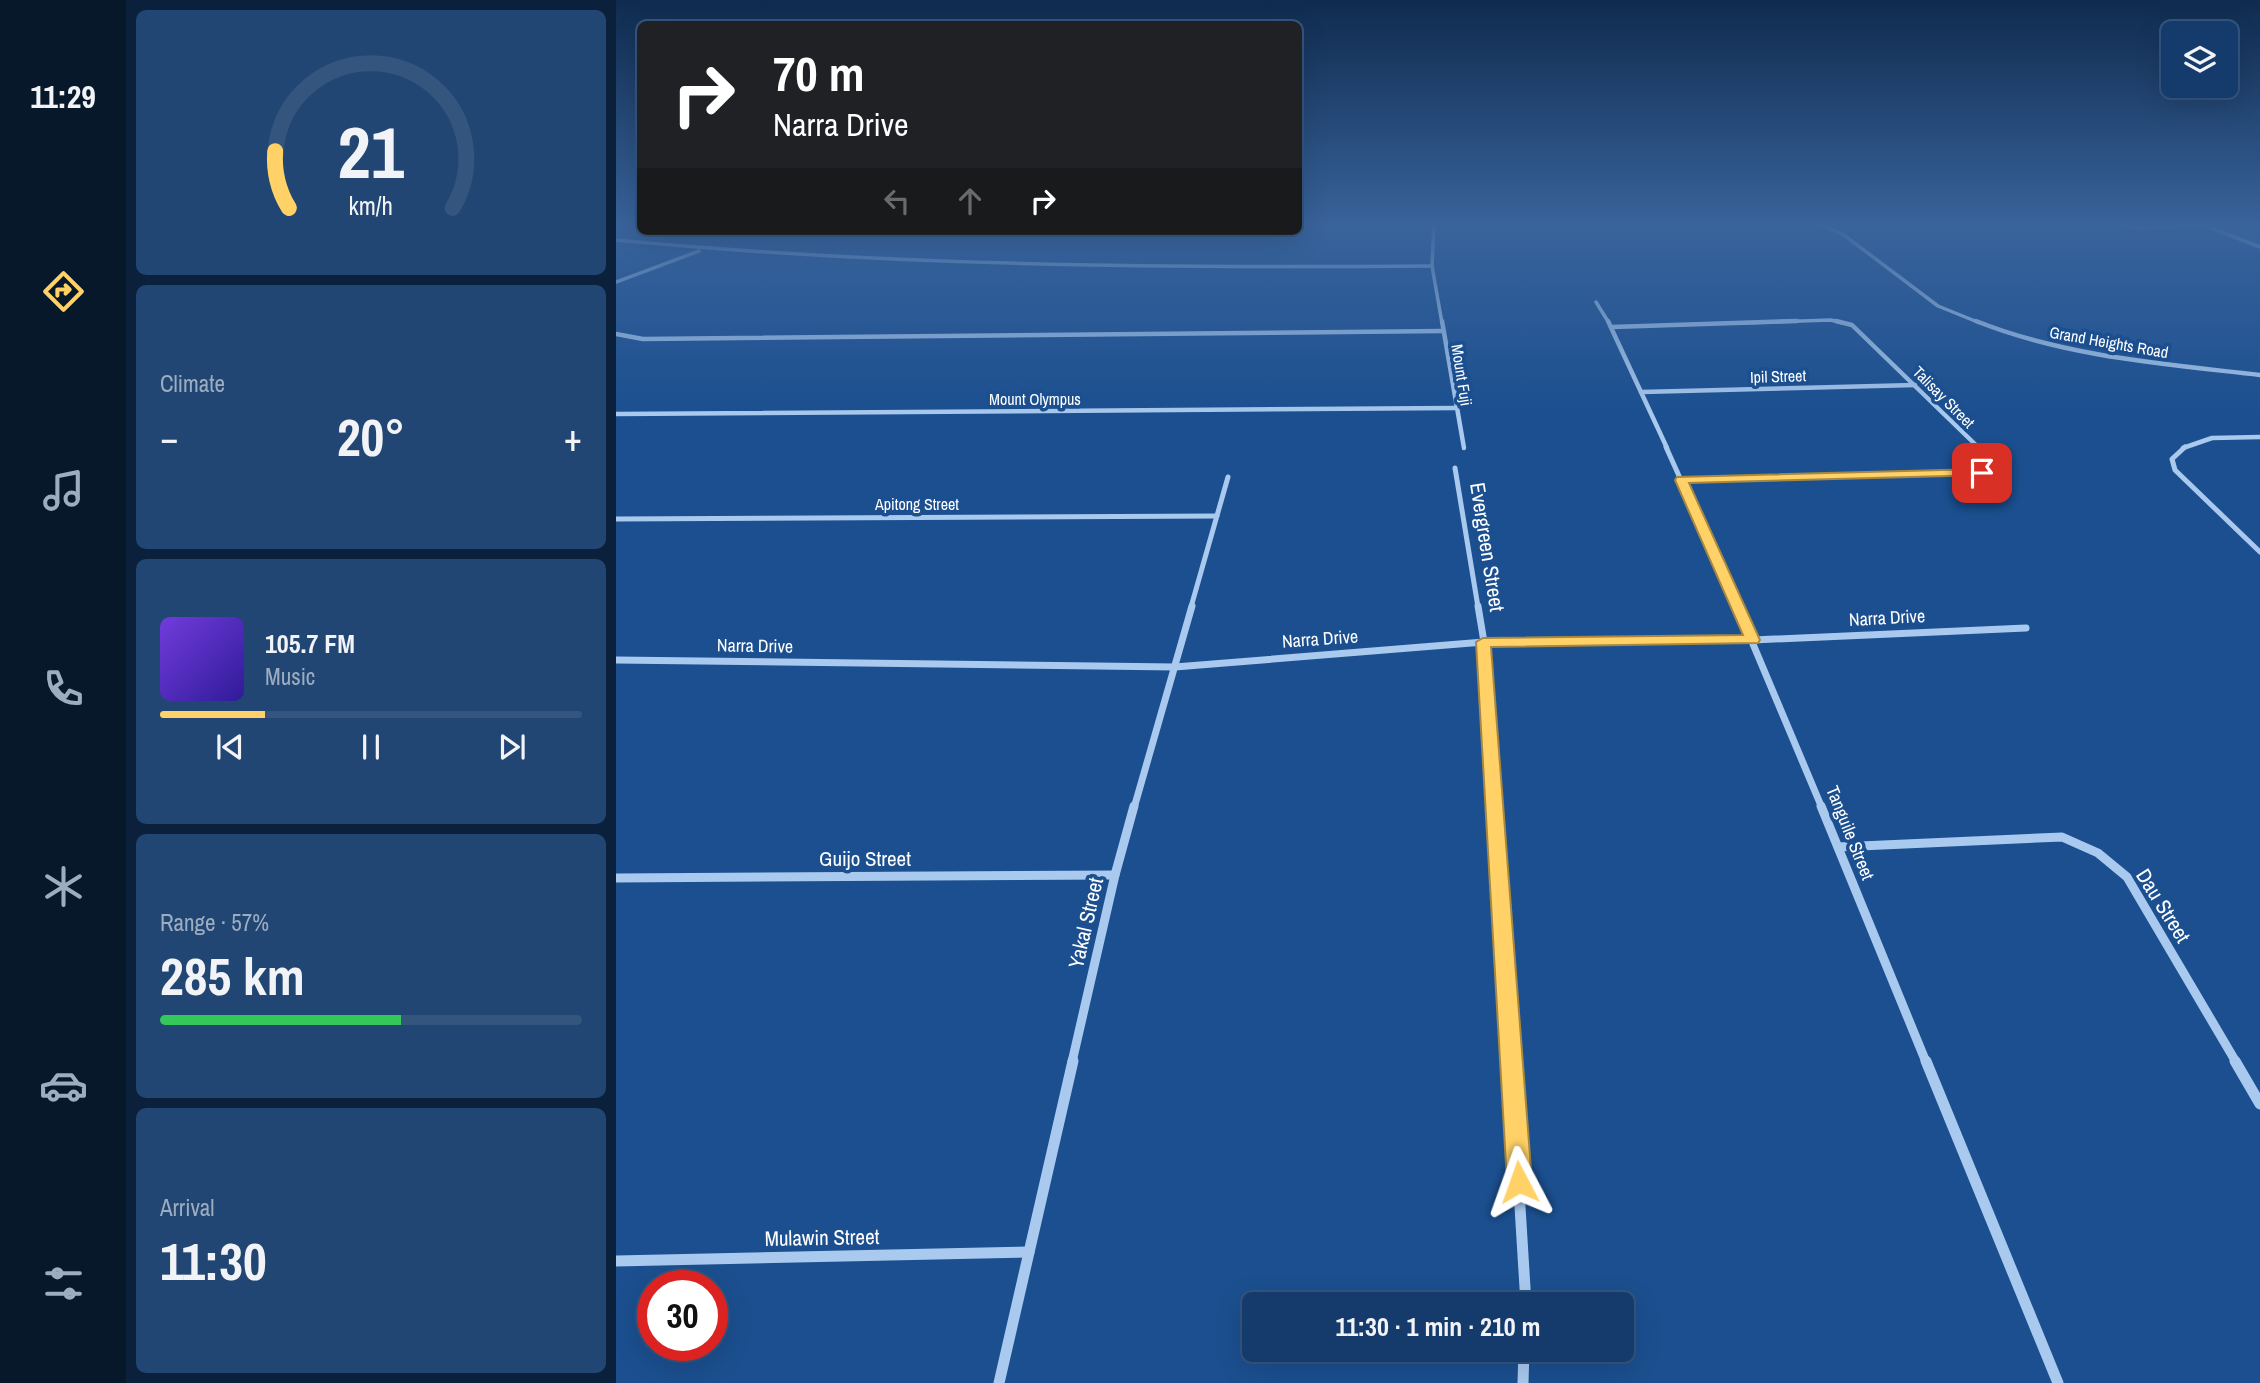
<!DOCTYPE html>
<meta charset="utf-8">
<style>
:root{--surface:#143b6b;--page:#214673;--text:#f1f3f6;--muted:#9dadc1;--line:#33557e;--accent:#ffd166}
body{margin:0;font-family:"Archivo Narrow",sans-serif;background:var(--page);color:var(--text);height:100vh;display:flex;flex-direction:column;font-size:26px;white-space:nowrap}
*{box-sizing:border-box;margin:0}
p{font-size:23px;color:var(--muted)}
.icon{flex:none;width:38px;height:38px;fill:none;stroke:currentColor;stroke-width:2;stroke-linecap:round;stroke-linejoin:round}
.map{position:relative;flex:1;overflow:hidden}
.details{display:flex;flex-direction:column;gap:10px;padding:10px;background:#0b203b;width:490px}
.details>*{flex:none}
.top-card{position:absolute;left:21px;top:21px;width:665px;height:214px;border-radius:10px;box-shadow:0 7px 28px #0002,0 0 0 2px var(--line);background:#202124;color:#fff;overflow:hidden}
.tools{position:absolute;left:1545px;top:21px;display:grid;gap:14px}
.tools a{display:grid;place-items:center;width:77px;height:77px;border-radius:10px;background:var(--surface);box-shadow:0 7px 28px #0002,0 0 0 2px var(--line);font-size:35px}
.speed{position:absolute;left:21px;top:1270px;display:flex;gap:14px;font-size:35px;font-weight:700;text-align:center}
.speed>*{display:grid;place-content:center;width:91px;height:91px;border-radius:50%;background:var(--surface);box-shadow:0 7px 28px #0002,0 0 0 2px var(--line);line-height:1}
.speed .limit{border:10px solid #d22;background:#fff;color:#111}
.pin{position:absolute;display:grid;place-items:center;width:60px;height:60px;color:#fff;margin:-30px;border-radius:14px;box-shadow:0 4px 10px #0006}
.me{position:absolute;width:77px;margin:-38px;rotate:356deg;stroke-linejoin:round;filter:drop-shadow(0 0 5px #0008)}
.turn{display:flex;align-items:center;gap:24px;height:147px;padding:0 21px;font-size:32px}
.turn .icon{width:91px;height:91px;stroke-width:2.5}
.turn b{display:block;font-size:49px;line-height:60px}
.lanes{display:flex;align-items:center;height:66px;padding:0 21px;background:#0003;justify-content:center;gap:35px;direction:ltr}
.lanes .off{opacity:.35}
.big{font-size:52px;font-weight:700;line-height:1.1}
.details .widget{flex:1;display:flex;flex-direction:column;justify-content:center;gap:10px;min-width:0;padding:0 24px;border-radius:10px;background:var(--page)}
.details .dial{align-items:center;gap:0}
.dial svg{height:182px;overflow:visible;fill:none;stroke:var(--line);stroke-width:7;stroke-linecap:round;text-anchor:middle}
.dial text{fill:var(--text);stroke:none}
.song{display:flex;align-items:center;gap:21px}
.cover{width:84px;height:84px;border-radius:10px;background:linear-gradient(135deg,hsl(260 70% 55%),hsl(250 70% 35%))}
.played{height:7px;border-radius:4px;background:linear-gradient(90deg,var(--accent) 25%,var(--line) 25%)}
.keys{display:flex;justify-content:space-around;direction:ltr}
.heat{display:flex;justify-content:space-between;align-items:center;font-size:38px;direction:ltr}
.charge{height:10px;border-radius:5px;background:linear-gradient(90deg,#34c759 57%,var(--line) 0)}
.trip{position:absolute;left:626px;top:1292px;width:392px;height:70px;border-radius:10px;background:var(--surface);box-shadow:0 7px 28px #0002,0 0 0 2px var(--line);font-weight:700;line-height:70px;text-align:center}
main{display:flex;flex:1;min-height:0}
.menu{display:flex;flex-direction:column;width:126px;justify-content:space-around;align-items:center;background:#08182b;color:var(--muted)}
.menu .icon{width:49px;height:49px}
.menu .on{color:var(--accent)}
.menu b{font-size:32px;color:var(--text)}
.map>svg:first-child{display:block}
.green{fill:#2461a8}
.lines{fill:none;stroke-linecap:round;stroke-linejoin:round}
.minor-far5{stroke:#a9c9ee;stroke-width:3.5}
.minor-far4{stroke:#a9c9ee;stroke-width:4.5}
.minor-far3{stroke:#a9c9ee;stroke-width:5}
.minor-far2{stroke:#a9c9ee;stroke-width:7}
.minor-far1{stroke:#a9c9ee;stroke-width:9}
.minor{stroke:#a9c9ee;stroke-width:11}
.route{fill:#ffd166;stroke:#a68842;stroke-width:2}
.labels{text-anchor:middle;stroke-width:7;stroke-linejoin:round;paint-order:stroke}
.far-street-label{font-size:16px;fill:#fff;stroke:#1b4f8f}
.street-label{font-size:18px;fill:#fff;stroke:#1b4f8f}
.near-street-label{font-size:21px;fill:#fff;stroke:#1b4f8f}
</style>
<main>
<nav class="menu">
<b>11:29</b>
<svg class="icon on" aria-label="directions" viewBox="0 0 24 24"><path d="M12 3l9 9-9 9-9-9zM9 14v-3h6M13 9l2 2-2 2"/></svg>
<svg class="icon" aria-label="music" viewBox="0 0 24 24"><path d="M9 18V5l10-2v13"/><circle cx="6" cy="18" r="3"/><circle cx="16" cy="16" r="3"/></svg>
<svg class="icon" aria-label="phone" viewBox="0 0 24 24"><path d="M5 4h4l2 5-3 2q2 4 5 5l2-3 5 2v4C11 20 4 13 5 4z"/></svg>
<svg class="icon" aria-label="climate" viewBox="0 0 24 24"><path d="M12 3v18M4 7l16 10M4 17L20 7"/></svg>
<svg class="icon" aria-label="car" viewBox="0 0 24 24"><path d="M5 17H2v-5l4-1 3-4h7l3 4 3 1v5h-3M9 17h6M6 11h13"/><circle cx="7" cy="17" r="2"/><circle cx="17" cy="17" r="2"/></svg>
<svg class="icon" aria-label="filters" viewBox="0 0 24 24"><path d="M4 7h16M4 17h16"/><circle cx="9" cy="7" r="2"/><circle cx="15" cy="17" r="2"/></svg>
</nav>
<section class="details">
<div class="widget dial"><svg viewBox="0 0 100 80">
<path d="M14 69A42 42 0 1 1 86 69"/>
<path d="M14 69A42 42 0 0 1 8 44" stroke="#ffd166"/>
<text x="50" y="56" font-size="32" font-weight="700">21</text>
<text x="50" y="72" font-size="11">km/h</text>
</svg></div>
<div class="widget"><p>Climate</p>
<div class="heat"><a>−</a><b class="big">20°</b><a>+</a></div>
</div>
<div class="widget">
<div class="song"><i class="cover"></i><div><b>105.7 FM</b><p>Music</p></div></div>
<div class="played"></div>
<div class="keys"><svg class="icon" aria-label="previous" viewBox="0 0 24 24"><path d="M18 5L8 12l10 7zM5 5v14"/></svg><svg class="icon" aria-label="pause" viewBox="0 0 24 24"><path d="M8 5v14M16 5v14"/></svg><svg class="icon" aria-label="next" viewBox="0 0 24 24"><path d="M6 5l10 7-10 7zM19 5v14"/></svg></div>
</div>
<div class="widget"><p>Range · 57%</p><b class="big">285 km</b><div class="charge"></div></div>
<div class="widget"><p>Arrival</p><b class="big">11:30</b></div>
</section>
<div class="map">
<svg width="1644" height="1383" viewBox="0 0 1644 1383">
<rect width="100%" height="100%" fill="#1b4f8f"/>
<!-- green -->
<path class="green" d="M1583 223H1644V247Z"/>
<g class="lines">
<!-- minor-far5 -->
<g class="minor-far5">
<path d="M818 223 816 266 826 323"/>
<path d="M1202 223 1228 235 1322 306 1364 323"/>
<path d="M1495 223 1521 228 1588 225"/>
<path d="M1583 223 1644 247"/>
<path d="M0 240C272 266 543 268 816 266"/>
<path d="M0 282 83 251"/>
<path d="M980 302 993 323"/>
<path d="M1127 323 1215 320 1227 323"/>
</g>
<!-- minor-far4 -->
<g class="minor-far4">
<path d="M826 321 848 448"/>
<path d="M992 321 1051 448"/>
<path d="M1220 321 1236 325 1363 448"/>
<path d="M1360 321C1450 357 1549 364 1644 375"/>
<path d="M996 327 1181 321"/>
<path d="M0 334 27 339 827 331"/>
<path d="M1025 392 1299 385"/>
<path d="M0 414 839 408"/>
<path d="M1567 448 1596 438 1644 437"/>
</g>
<!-- minor-far3 -->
<g class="minor-far3">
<path d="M1050 447 1122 607"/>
<path d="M1569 447 1556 459 1559 470 1644 552"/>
<path d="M839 468 862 607"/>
<path d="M1065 480 1366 473 1376 469 1378 463 1361 447"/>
<path d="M0 519 601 516"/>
<path d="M575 607 612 477"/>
</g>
<!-- minor-far2 -->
<g class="minor-far2">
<path d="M862 606 868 642 879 808"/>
<path d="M1121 606 1206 808"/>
<path d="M0 660 559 667 868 642 1137 640 1410 628"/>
<path d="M518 808 576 606"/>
</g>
<!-- minor-far1 -->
<g class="minor-far1">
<path d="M878 806 895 1062"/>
<path d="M1205 806 1310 1062"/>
<path d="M1222 847 1446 837 1482 853 1511 877 1620 1062"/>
<path d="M0 878 499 875"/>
<path d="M456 1062 499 875 518 806"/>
</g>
<!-- minor -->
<g class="minor">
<path d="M895 1061 910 1304"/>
<path d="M1310 1061 1442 1383"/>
<path d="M1619 1061 1644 1104"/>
<path d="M0 1261 413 1252"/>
<path d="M383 1383 457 1061"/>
<path d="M907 1383 908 1349"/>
</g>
</g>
<!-- sky -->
<linearGradient id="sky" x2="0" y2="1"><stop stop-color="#0f2b4f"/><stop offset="0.54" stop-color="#39639b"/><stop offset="1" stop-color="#39639b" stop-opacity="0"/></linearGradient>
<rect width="1644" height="416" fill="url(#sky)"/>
<!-- route -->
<path class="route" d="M1366 469 1370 470V475L1073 483 1144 640 1142 643 875 647 916 1182 912 1191 903 1195 894 1191 891 1182 860 642 867 638 1127 635 1059 480 1061 477Z"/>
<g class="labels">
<!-- far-street labels -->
<g class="far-street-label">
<text transform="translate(1493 342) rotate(10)" y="6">Grand Heights Road</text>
<text transform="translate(846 375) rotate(81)" y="6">Mount Fuji</text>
<text transform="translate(1162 376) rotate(-2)" y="6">Ipil Street</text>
<text transform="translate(1328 397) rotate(45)" y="6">Talisay Street</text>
<text x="419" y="405">Mount Olympus</text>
<text x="301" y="510">Apitong Street</text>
</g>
<!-- street labels -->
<g class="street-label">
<text transform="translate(1271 618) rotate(-3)" y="6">Narra Drive</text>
<text transform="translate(704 639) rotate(-4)" y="6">Narra Drive</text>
<text transform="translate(139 646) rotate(1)" y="6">Narra Drive</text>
<text transform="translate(1234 833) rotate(68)" y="6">Tanguile Street</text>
</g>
<!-- near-street labels -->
<g class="near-street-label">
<text transform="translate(871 547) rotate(81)" y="7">Evergreen Street</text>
<text x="249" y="866">Guijo Street</text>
<text transform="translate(1547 906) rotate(58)" y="7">Dau Street</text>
<text transform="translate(470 923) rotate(-77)" y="7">Yakal Street</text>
<text transform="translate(206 1238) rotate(-1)" y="7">Mulawin Street</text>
</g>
</g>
</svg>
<div class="tools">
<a><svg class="icon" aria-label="layers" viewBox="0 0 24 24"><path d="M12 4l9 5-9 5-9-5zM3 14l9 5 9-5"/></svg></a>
</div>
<div class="speed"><div class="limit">30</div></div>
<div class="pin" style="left:1366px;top:473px;background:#d93025"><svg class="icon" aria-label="arrive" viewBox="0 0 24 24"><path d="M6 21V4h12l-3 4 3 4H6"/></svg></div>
<svg class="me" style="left:903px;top:1182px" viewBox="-20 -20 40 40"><path d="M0-17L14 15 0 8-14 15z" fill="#ffd166" stroke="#fff" stroke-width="4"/></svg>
<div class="trip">11:30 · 1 min · 210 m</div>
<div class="top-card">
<div class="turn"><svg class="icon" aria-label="right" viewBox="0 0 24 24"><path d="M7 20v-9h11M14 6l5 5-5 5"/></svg><div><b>70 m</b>Narra Drive</div></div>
<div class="lanes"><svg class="icon off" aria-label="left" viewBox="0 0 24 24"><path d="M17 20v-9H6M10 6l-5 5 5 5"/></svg><svg class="icon off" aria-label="ahead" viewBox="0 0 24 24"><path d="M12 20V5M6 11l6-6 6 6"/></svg><svg class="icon" aria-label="right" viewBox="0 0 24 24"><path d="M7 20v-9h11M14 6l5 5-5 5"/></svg></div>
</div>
</div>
</main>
